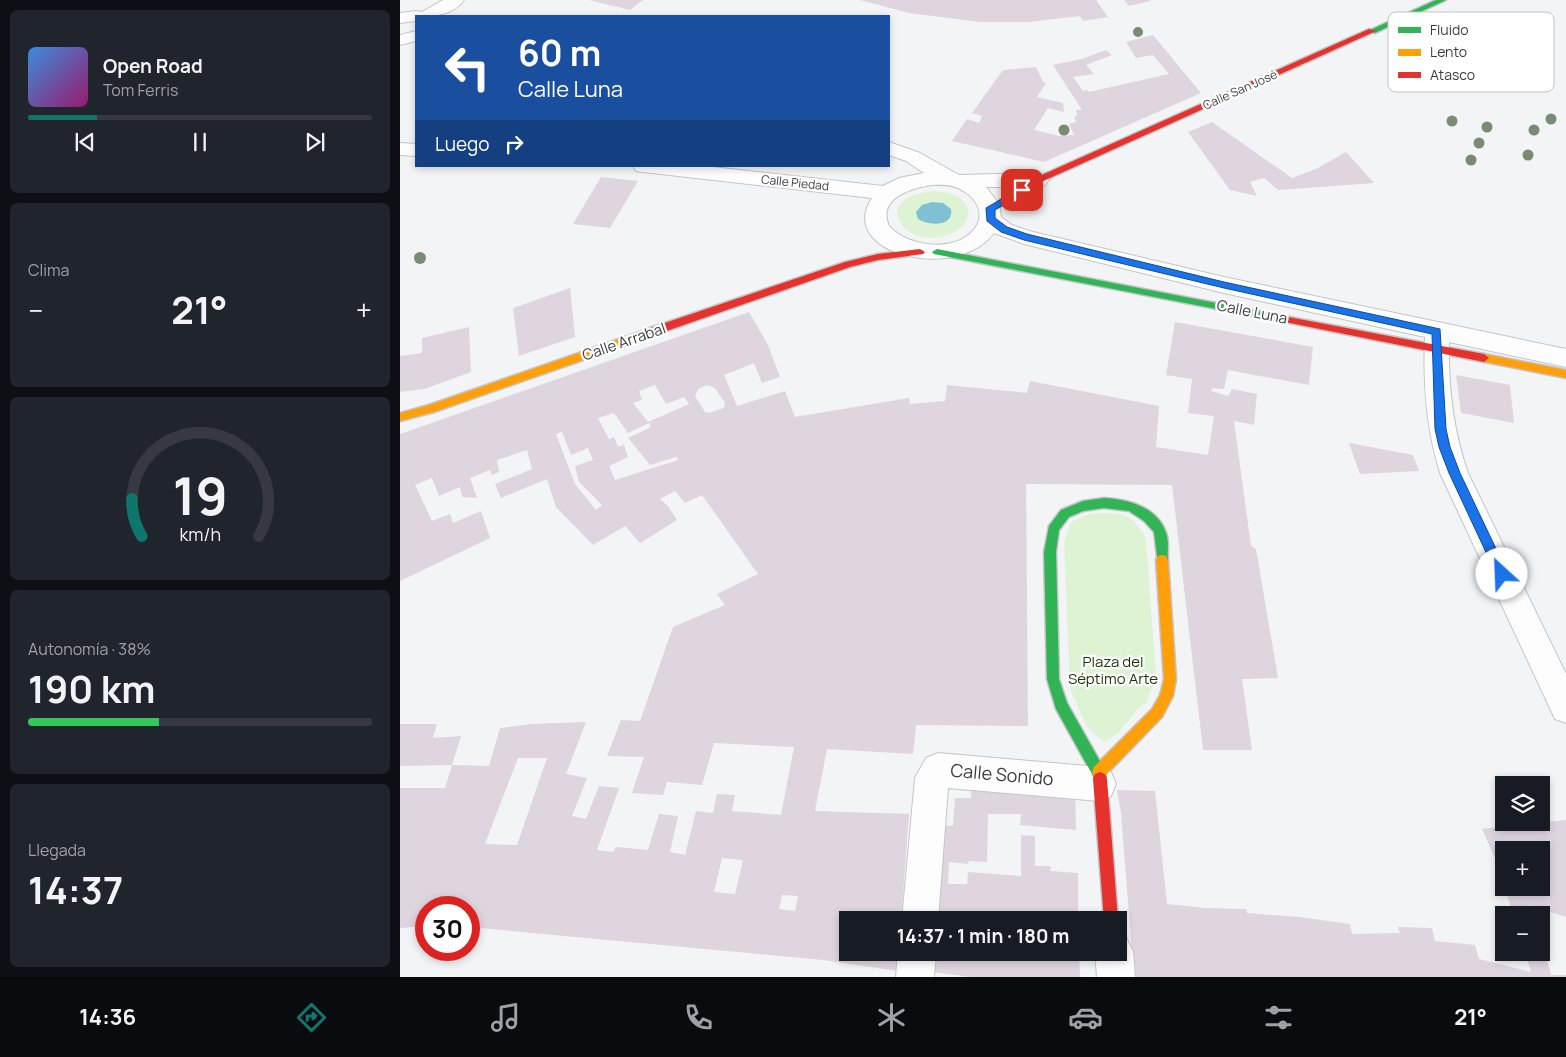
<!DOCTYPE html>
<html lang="es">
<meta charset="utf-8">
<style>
:root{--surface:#171b24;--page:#20242c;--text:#f1f3f6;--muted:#9ea1a6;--line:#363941;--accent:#0f766e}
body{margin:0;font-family:Manrope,sans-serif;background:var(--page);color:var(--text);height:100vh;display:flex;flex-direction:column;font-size:19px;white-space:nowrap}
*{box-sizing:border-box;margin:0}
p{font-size:16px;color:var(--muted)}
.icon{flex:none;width:28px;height:28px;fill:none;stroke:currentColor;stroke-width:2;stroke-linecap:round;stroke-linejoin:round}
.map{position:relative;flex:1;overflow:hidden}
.drawer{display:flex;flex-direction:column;gap:10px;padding:10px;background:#0d0f14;width:400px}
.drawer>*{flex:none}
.hud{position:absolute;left:15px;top:15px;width:475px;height:152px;border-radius:0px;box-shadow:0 2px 8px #0003;background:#1a4fa0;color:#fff;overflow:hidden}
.buttons{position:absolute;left:1095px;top:776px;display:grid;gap:10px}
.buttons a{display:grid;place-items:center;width:55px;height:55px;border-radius:0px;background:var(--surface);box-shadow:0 2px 8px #0003;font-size:25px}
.speed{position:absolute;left:15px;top:896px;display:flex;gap:10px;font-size:25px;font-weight:700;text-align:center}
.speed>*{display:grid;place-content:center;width:65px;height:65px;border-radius:50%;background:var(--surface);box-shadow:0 2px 8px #0003;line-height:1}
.speed .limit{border:8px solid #d22;background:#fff;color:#111}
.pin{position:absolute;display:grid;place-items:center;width:42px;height:42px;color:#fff;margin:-21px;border-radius:10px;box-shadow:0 2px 8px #0006}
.me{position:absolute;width:55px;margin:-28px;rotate:335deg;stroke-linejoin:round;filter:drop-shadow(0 0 4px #0008)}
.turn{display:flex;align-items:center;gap:18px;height:105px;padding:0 20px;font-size:22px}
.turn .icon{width:65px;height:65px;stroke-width:2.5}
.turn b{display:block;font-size:35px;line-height:42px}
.then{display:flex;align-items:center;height:48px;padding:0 20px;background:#0003;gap:10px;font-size:19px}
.big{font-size:38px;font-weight:700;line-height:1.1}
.drawer .tile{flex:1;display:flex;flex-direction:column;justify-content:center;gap:8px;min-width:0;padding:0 18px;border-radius:8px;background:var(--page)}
.drawer .dial{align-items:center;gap:0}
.dial svg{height:130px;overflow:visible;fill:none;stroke:var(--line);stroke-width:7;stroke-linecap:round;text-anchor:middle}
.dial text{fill:var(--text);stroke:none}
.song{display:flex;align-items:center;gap:15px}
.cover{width:60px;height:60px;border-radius:8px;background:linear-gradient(135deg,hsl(210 70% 55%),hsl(320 70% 35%))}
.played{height:5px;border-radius:2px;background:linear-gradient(90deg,var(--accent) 20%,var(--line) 20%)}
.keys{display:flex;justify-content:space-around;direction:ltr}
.heat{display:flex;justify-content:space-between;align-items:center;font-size:28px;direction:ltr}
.charge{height:8px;border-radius:4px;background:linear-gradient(90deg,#34c759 38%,var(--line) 0)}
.trip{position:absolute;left:439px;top:911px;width:288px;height:50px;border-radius:0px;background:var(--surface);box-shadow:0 2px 8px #0003;font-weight:700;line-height:50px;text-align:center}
.dock{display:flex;height:80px;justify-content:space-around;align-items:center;background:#090b0e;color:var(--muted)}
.dock .icon{width:35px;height:35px}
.dock .on{color:var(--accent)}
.dock b{font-size:22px;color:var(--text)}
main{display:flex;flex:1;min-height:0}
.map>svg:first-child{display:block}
.green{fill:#def3d4}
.water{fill:#7ec1d2}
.building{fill:#dfd5df;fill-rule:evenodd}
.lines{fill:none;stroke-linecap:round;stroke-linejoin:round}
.street-casing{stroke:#c4c5c7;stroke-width:2}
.fast-casing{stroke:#c4c5c7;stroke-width:3}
.slow-casing{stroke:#c4c5c7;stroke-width:3}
.jam-casing{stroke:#c4c5c7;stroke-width:3}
.street{fill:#fdfdfe;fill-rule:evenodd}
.fast{fill:#30b455;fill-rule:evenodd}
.slow{fill:#ff9f0a;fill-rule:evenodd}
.jam{fill:#e5322d;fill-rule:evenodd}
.tree{fill:#7b8a73}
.route{fill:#1a73e8;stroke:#114b97}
.labels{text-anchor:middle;stroke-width:4.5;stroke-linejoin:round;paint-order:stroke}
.far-street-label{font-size:12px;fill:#3c3c3e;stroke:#fff}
.street-label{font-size:15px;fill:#3c3c3e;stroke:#fff}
.park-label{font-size:15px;fill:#1a3307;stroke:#fff}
.near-street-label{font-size:18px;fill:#3c3c3e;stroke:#fff}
.key{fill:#fff;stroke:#c4c4c5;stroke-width:1}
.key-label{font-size:14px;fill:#3c3c3e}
</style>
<main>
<section class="drawer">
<div class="tile">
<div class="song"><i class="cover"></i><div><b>Open Road</b><p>Tom Ferris</p></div></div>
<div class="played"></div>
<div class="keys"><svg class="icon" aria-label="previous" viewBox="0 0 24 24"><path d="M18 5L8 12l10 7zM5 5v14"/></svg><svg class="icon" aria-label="pause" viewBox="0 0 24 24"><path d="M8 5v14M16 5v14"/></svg><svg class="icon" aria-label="next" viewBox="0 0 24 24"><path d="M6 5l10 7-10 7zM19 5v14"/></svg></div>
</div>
<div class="tile"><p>Clima</p>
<div class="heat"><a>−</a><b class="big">21°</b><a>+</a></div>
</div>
<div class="tile dial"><svg viewBox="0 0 100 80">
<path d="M14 69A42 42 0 1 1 86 69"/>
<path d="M14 69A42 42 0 0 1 8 46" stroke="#0f766e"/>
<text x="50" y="56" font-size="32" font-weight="700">19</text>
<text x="50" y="72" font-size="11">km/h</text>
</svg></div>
<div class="tile"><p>Autonomía · 38%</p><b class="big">190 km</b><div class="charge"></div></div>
<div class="tile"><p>Llegada</p><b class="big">14:37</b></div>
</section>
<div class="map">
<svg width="1166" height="977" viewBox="0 0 1166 977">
<rect width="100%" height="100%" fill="#f2f4f6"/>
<!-- green -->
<g class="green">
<path d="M534 191C541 192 549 192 556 196 573 204 572 222 556 231 510 258 463 198 534 191Z"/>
<path d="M692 513C721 513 731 510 746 539L756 678 746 703 739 707 718 733 704 742 687 727 670 689 664 543 671 522Z"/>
</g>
<!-- water -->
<path class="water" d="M532 202 543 203 551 209C554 227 529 226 518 219L516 212 522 205Z"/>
<!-- building -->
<g class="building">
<path d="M189 0H243L230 10Z"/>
<path d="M460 0H696L708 17 683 21 680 16 630 22H580L509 13Z"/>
<path d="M724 0H750V1L729 6Z"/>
<path d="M753 35 801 93 644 162 552 141 567 119 579 123 582 116 572 113 603 70 636 67 643 82 646 83 637 97 663 103 664 112 648 108 634 130 659 136 674 135 669 124 676 122 674 117 677 116 676 110H682L653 65 682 59 706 50 712 55 686 65 694 74 673 77 683 91 687 90 689 92 769 74 753 55 736 58 726 42Z"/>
<path d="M812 122 892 178 918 168 946 152 974 183 878 190 864 178 850 182 857 196 830 190 788 132Z"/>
<path d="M201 177 238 181 210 228 173 224Z"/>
<path d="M170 288 175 337 119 356 113 308Z"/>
<path d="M349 312 368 345 380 377 362 383 354 363 324 375 337 406 385 391 395 417 509 398 510 404 545 401 547 385 627 393 630 381 759 406 756 447 808 455 814 416 788 413 792 379 766 375 775 322 913 347 909 385 828 370 824 389 812 388 811 391 828 396 832 389 857 394 854 425 834 421 851 546 856 549 878 678 842 679 852 750H803L772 485 626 484 628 726 516 725 513 754 427 749 415 811 509 814 501 920H448V952H499L498 971 423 960 69 927V908H26V926L0 928V788H45L52 765 0 766V724H37L33 738 61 736 52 765 89 766 100 728 131 724 186 722 166 774 187 778 172 816 186 819 199 786 219 788 197 850 213 852 216 847 248 850 259 814 278 816 270 852 285 855 296 811 313 813 317 794 335 795 332 811 381 815 394 747 314 743 302 785 267 782 263 795 232 793 244 757 207 756 221 720 240 721 273 627 325 605 317 594 358 574 302 495 285 503 275 491 260 499 268 506 277 520 240 543 225 526 193 545 156 507 147 479 101 498 95 484 132 469 127 450 97 460 99 472 92 475 90 470 70 478 77 498 62 497 60 487 39 496 32 478 15 485 32 521 50 514 53 523 81 511 90 538 0 581V434ZM255 385 266 404 284 397 289 404 248 422 233 403 242 400 239 391ZM307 385 315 388 325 403 324 408 309 413 305 412 295 396 298 389ZM214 413 228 433 249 423 251 427 228 438 250 465 276 457 278 460 215 480 209 466 228 457 224 445 218 447 214 437 209 439 198 418ZM162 432 171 455 188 448 193 460 175 466 179 482 202 505 196 510 175 484 156 434ZM118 758H147L117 845 85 844ZM322 858 343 860 335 894 314 892ZM382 895 398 896 395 911 379 909Z"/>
<path d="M69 327 71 372 24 389 0 392V356L22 353V338Z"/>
<path d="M1056 375 1110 385 1114 423 1061 413Z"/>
<path d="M949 443 1013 455 1019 471 960 474Z"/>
<path d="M572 779 675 787 676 830 620 825 621 814H588L587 862 569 861 568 864 549 862 548 884H567L568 872 621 876V835L635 836V866H651L650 871 678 873V920H531L538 825 553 826 555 798H571Z"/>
<path d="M717 790 755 791 767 904 805 908 846 909 847 913 899 917 950 924 952 934 1000 933 998 927 1032 928 1035 941 1075 945 1079 959 1131 972 1125 952H1141L1142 939 1151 975H1166V977H734L721 813Z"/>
<path d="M1166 820V917L1128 905 1127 915 1113 914 1105 888H1141V881L1151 884 1144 865H1141V850H1104V868L1100 869 1082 829Z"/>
<path d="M528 952H679L680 977H569L527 971Z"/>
</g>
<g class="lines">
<!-- street casing -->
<g class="street-casing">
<g id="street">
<path d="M43 0H64C53 16 33 16 16 16V21L0 23V13L16 11 22 12Z"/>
<path d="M16 31V41L0 45V35Z"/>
<path d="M489 142 520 153 559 175 638 173 645 175 649 180 645 185 638 187H586L599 204 601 217 612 225 629 231 824 277 1166 349V367L1049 342C1048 387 1053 430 1068 473L1166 674V723L1155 719 1040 473C1026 428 1023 383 1025 337L824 293 624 244 594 233C557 283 435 254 472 198L243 172 236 171 233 166H304L483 186 499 178 524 173 506 161 489 155ZM532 185C539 185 548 184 555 187 570 192 586 208 577 225 561 254 508 248 489 226 477 198 511 188 532 185Z"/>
<path d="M0 143 16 144V156L0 155Z"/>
<path d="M538 753 699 767 711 772 716 784 711 796 699 801 548 788 538 920H502L515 778 526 758Z"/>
<path d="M718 935 727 939 733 952 735 977H697L695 952H718Z"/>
<path d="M498 952H536L534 977H496Z"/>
</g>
</g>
<!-- fast casing -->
<g class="fast-casing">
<g id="fast">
<path d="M1036 0H1046L975 33 968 31Z"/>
<path d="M537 249 868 313 873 316 868 319 534 254 532 252Z"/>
<path d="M704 498C729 499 760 508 767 536 769 544 767 552 768 560L766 564 762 565 758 564 754 532 744 521 729 511 704 508 683 511 669 517 659 530 656 552 659 679 667 703 706 772 707 779 705 784 700 786 695 784 692 774 656 709 647 679 644 552 649 526 661 510 683 501Z"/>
</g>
</g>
<!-- slow casing -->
<g class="slow-casing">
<g id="slow">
<path d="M251 328 255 329 256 332 255 335 34 412 0 421V413L29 405Z"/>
<path d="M1084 354 1166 370V378L1080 361 1079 358Z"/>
<path d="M762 555 766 556 768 560 776 679 773 696 762 717 704 777 699 779 694 777 692 772 694 767 752 709 760 695 764 679 756 560 758 556Z"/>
</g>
</g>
<!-- jam casing -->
<g class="jam-casing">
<g id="jam">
<path d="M969 29 976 31 641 182 593 211 590 212 586 209 635 178Z"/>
<path d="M520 249 525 252 523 254 478 260 450 267 255 335H247L246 332 247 329 445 262 478 254Z"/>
<path d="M868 313 1084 354 1089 358 1084 362 865 318 863 316 865 314Z"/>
<path d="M700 772 705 774 707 779 718 920V922V920H704L693 779 695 774Z"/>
</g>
</g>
<!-- street -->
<use href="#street" class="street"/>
<!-- fast -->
<use href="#fast" class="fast"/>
<!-- slow -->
<use href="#slow" class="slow"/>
<!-- jam -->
<use href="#jam" class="jam"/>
</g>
<!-- trees -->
<g class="tree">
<circle cx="738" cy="32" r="5"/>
<circle cx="1151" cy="119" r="5.5"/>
<circle cx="1052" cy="121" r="5.5"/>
<circle cx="1087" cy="127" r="5.5"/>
<circle cx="664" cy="130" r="5.5"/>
<circle cx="1134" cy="130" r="5.5"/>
<circle cx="1079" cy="143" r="5.5"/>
<circle cx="1128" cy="155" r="5.5"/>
<circle cx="1071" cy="160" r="5.5"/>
<circle cx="20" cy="258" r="6"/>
</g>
<!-- route -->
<path class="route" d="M622 187 625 188V192L595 210V218L607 227 627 234 824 282 1040 329 1046 429 1050 447 1060 473 1108 574 1106 578 1102 579 1098 578 1049 473 1039 447 1035 429 1032 334 824 288 624 240 601 232 587 221 586 208Z"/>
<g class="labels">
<!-- far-street labels -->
<g class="far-street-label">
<text transform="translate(840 90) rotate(-24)" y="4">Calle San José</text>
<text transform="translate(395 183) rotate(6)" y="4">Calle Piedad</text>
</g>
<!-- street labels -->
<g class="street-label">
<text transform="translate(852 312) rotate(11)" y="5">Calle Luna</text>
<text transform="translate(224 342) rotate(-19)" y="5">Calle Arrabal</text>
</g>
<!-- park labels -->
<g class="park-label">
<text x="713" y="667">Plaza del<tspan x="713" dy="17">Séptimo Arte</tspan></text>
</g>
<!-- near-street labels -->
<g class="near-street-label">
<text transform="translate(602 775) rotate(5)" y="6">Calle Sonido</text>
</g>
</g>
<!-- legend -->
<rect x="988" y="12" width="166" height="80" rx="8" class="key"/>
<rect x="998" y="27" width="23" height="6" fill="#30b455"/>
<rect x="998" y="49" width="23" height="7" fill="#ff9f0a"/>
<rect x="998" y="72" width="23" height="6" fill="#e5322d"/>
<g class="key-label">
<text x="1030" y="35">Fluido</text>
<text x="1030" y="57">Lento</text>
<text x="1030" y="80">Atasco</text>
</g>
</svg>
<div class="buttons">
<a><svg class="icon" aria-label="layers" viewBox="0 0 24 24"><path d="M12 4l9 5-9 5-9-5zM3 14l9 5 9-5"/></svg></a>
<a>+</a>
<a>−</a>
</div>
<div class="speed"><div class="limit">30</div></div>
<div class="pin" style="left:622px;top:190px;background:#d93025"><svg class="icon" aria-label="arrive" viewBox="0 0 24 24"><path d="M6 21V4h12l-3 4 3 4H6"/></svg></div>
<svg class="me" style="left:1102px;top:574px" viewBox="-20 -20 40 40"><circle r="19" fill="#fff"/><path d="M0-13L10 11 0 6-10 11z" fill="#1a73e8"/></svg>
<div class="trip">14:37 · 1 min · 180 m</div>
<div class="hud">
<div class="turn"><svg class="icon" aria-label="left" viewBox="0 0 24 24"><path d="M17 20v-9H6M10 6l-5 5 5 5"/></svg><div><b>60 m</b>Calle Luna</div></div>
<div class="then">Luego<svg class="icon" aria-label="right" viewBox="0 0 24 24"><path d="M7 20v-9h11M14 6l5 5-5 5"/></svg></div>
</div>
</div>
</main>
<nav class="dock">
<b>14:36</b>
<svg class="icon on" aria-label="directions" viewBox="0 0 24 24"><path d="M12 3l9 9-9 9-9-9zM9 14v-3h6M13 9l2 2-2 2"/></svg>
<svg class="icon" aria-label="music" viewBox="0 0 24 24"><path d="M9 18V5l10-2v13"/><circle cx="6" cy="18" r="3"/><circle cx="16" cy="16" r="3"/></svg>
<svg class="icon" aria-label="phone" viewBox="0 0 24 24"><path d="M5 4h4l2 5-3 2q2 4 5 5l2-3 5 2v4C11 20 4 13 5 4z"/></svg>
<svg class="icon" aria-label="climate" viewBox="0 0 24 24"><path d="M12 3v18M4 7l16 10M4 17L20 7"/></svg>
<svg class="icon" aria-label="car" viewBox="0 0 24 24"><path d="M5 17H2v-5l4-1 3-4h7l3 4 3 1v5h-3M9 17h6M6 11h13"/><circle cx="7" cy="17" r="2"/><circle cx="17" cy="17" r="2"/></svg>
<svg class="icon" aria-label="filters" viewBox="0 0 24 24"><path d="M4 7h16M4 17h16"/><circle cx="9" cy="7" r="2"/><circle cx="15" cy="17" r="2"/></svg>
<b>21°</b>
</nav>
